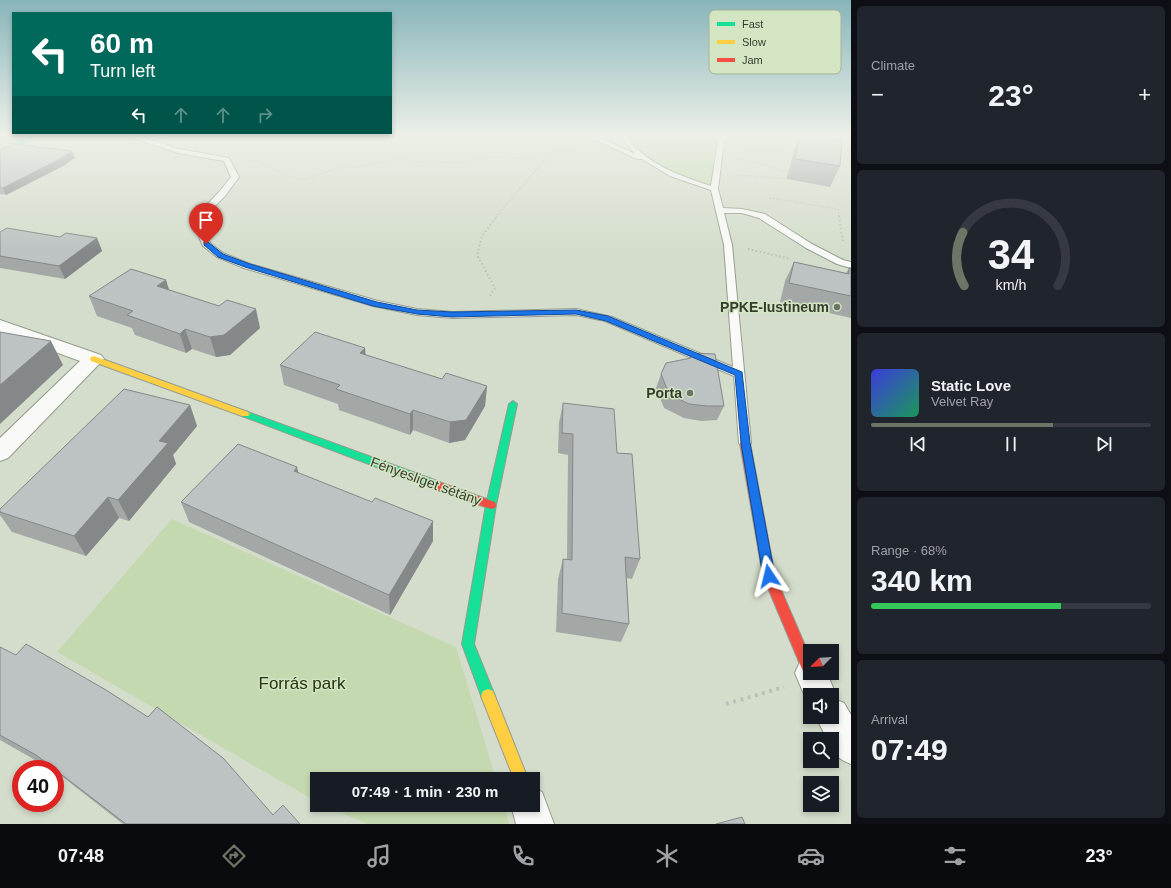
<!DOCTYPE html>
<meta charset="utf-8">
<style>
:root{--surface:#171b24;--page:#20242c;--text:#f1f3f6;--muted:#9ea1a6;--line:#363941;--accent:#6d7566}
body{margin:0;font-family:Helvetica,sans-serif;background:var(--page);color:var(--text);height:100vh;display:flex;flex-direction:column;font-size:15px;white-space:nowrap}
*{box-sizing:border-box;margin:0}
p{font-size:13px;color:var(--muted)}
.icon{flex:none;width:22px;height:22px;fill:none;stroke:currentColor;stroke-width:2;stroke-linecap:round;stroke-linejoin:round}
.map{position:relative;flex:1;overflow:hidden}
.drawer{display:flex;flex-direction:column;gap:6px;padding:6px;background:#0d0f14;width:320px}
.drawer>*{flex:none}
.top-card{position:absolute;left:12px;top:12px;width:380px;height:122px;border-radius:0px;box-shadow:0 2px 6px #0003;background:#00695c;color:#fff;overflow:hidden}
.needle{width:26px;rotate:246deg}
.tools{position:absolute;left:803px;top:644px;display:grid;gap:8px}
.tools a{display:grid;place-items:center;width:36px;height:36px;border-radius:0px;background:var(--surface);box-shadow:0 2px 6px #0003;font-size:20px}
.speed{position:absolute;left:12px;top:760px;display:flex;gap:8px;font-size:20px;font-weight:700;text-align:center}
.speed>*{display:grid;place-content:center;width:52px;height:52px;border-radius:50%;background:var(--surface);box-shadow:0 2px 6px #0003;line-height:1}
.speed .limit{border:6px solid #d22;background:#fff;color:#111}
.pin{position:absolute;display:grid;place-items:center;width:34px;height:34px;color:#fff;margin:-41px -17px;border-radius:50% 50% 50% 0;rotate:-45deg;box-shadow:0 0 4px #0007}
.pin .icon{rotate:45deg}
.me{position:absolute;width:44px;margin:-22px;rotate:350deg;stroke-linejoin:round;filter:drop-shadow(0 0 3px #0008)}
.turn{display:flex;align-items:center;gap:14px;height:84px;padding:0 12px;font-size:18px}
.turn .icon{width:52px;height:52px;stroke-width:2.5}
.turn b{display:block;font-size:28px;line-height:34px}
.lanes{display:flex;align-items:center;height:38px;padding:0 12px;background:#0003;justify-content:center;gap:20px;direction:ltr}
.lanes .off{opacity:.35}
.big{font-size:30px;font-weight:700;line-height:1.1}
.drawer .tile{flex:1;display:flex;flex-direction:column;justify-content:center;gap:6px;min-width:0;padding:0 14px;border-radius:6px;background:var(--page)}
.drawer .dial{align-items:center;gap:0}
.dial svg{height:104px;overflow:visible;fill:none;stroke:var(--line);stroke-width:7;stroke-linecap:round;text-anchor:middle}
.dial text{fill:var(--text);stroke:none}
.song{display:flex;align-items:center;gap:12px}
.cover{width:48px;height:48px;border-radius:6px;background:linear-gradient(135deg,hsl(240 70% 55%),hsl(150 70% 35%))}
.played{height:4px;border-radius:2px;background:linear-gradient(90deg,var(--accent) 65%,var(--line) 65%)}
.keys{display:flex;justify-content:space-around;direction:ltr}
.heat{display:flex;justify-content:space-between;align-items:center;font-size:22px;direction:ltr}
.charge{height:6px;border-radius:3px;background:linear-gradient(90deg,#34c759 68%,var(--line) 0)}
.trip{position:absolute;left:310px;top:772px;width:230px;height:40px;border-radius:0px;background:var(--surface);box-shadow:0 2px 6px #0003;font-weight:700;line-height:40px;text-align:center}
.tab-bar{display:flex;height:64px;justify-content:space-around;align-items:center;background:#090b0e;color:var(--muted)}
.tab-bar .icon{width:28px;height:28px}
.tab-bar .selected{color:var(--accent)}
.tab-bar b{font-size:18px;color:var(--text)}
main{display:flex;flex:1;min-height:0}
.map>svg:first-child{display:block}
.green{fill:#c5d9b0}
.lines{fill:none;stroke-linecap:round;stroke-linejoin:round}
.lane-casing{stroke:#959c8e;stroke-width:2}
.street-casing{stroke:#959c8e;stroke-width:2}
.fast-casing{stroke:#959c8e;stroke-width:2}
.slow-casing{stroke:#959c8e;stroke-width:2}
.jam-casing{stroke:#959c8e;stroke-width:2}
.path-far2{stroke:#bdc0b9;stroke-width:1.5;stroke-dasharray:1 2;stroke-linecap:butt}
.path-far1{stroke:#bdc0b9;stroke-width:2;stroke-dasharray:1.5 2.5;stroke-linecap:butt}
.path{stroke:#bdc0b9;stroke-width:4;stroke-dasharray:3 4.5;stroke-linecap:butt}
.lane{fill:#f9faf7;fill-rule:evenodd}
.street{fill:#f9faf7;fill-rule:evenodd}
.fast{fill:#16e098;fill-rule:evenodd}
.slow{fill:#ffcf43;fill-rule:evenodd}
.jam{fill:#f24e42;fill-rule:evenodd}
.wall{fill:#a3a8a7}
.shaded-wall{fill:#848888}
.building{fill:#bdc3c2;stroke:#848888}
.route{fill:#1a73e8;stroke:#114b97}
.poi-dot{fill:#6d7566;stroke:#d4e5c3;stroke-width:1.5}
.labels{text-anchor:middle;stroke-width:3;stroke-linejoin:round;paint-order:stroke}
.poi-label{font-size:14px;font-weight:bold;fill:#363d2f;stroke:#d4e5c3;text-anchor:end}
.street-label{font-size:14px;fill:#363d2f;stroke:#d4e5c3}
.near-park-label{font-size:17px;fill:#253511;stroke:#d4e5c3}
.key{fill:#d4e5c3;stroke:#a5b397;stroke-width:1}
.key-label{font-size:11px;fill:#363d2f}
</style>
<main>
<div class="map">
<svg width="851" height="824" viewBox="0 0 851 824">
<rect width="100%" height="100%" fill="#d4ddcb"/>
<!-- green -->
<g class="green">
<path d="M622 134H728L721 141 714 189 649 163Z"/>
<path d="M172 519 456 647 496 779H317V802L57 652Z"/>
<path d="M322 805H504L509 824H367Z"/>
</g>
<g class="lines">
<!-- lane casing -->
<g class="lane-casing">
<path id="lane" d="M132 134H138L139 136 179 149 229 158 239 177 225 196 209 212 204 230 210 243 223 253 250 264 378 301 417 309 453 312 576 309 612 317 733 367 724 245 711 190 670 176 642 159H637L583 134H592L635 154 619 134H625C641 162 682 177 711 186L718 141 724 134H731L724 141 718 189 723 208 742 209 765 214 812 244 843 260 851 262V268L837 264 806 248 759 218 742 213H724L732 245 751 443 749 446 745 448 741 446 739 443 734 376 605 321 576 315 453 318 417 315 373 306 244 268 217 257 203 246 196 230 201 211 219 192 231 177 224 161 178 153 134 138Z"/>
</g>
<!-- street casing -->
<g class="street-casing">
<g id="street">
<path d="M0 320 101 355 104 359 8 458 0 461V438L80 361 0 332Z"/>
<path d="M810 658V673H827L836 695 834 699 844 703 851 715V764C838 759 832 754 832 739H827L816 717H832V695H810V707L809 706 795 673 800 662Z"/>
<path d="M533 788 542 792 554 824H516L511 805H533Z"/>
</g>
</g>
<!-- fast casing -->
<g class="fast-casing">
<g id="fast">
<path d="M29 134H35L36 136 0 155V151L31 136Z"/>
<path d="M513 401 517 404 496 505 474 644 495 696 493 701 488 703 483 701 462 644 486 505 509 404Z"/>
<path d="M245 411 440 482 441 485 440 488 436 489 432 488 242 416 240 414Z"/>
</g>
</g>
<!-- slow casing -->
<g class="slow-casing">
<g id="slow">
<path d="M94 356 248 412 250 414 248 416H242L91 361 90 359 91 357Z"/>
<path d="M488 689 493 691 528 779H514L481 696 483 691Z"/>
</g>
</g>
<!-- jam casing -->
<g class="jam-casing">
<g id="jam">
<path d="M745 440 748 441 750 443 775 576 810 657V673H816L815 676 810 678 805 676 763 576 740 443 742 441Z"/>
<path d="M436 481 495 502 496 505 495 508 491 509 432 488 431 485 432 482Z"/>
</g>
</g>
<!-- path-far2 -->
<g class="path-far2">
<path d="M738 152H797"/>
<path d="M682 158 684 148 694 134"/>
<path d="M737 158 789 172"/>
<path d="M248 161 256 160 286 175 302 180 344 166 359 167 398 158 414 162 432 161 458 163 490 157 535 159 572 140"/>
<path d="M736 175 787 179"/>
<path d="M770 198 838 209 839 217"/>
<path d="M496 217 542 163 576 145"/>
</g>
<!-- path-far1 -->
<g class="path-far1">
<path d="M839 216 843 242"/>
<path d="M748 249 791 259"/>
<path d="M490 296 495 288 477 255 482 236 497 216"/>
</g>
<!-- path -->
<path class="path" d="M726 704 784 687"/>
<!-- lane -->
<use href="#lane" class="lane"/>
<!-- street -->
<use href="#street" class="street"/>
<!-- fast -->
<use href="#fast" class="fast"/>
<!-- slow -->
<use href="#slow" class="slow"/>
<!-- jam -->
<use href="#jam" class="jam"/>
</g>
<!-- wall -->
<g class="wall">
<path d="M800 134 840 166 830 187 787 179 793 153Z"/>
<path d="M0 150 72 151 75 158 67 163V164L6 195 0 194Z"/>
<path d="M0 232 60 237 97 238 102 251 65 279 0 268Z"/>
<path d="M794 262 846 273 849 268H851V318L780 302 785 281Z"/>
<path d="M166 280 168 289 260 328 230 355 216 357 192 349 186 353 135 335 132 328 97 316 89 296Z"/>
<path d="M691 353 724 406 717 420 701 421 684 418 664 408 656 388 661 374 689 359Z"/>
<path d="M366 355 442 379 487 386 485 406 465 440 449 443 413 430 410 435 339 410 338 404 284 385 280 365Z"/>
<path d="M563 403 617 453 640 559 632 579 627 578 629 624 621 642 556 632 558 579 563 559H567L568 455 558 453 559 423Z"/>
<path d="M190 405 197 426 173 455 176 464 129 521 119 518 86 556 12 532 0 515V509Z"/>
<path d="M297 467 298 473 433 541 390 615 189 522 181 502Z"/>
<path d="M0 647 273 815 300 824H123L55 771V769H51L0 740Z"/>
</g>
<!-- shaded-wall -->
<g class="shaded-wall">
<path d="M72 151 75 158 67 163V164L6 195 3 188Z"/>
<path d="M97 238 102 251 65 279 59 266Z"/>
<path d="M166 280 172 299 157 286Z"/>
<path d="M256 309 260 328 230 355 216 357 210 337Z"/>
<path d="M185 329 192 349 186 353 180 334Z"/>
<path d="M51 341 63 365 0 424V385Z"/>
<path d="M365 348 367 368 360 353Z"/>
<path d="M487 386 485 406 465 440 449 443 450 422Z"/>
<path d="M190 405 197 426 173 455 176 464 129 521 118 500 159 441Z"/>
<path d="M413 410V430L410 435V414Z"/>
<path d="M297 467 301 488 294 471Z"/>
<path d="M108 497 119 518 86 556 74 536Z"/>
<path d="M433 521V541L390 615 389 595Z"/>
</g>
<!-- building -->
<g class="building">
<path d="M800 134H804L842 140 840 166 795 159Z"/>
<path d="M13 144 72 151 63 157H64L3 188H0V150Z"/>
<path d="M7 228 60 237 66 233 97 238 59 266 0 256V232Z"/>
<path d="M794 262 849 274V268H851V296L789 283Z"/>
<path d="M131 269 166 280 157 286 219 306 227 300 256 309 224 335 210 337 185 329 180 334 127 315 133 311 89 296Z"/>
<path d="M0 332 51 341 0 385Z"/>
<path d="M315 332 365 348 360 353 442 379 446 373 487 386 466 420 450 422 413 410 410 414 336 389 340 385 280 365Z"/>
<path d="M691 353 715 354 724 406H707L689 404 669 394 661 374 666 363 691 358Z"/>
<path d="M124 389 190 405 159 441 168 443 118 500 108 497 74 536 0 512V509Z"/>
<path d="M563 403 614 409 617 453 632 454 640 559 625 557 629 624 562 613 563 559 572 560 573 434 562 433Z"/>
<path d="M238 444 297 467 294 471 372 502 375 498 433 521 389 595 181 502Z"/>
<path d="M26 644 106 690 148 717 157 707 223 758 273 815 283 805 300 824H126L36 755 0 735V647L16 655Z"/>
<path d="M742 817 745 824H716Z"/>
</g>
<!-- sky -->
<linearGradient id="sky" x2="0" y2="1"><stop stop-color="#88b5ba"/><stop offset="0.54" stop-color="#ecf0e8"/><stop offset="1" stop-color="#ecf0e8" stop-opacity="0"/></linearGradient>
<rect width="851" height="250" fill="url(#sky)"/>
<!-- route -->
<path class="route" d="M204 242H208L223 254 250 264 377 302 417 310 452 312 576 310 608 316 742 372 750 443 775 576 773 580 769 581 765 580 763 576 741 443 735 375 606 321 576 314 452 317 417 314 373 306 245 267 218 257 204 245Z"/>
<!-- markers -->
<g class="poi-dot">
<circle cx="837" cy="307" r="4"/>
<circle cx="690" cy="393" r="4"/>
</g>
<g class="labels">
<!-- poi labels -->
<g class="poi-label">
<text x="829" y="312">PPKE-Iustineum</text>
<text x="682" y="398">Porta</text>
</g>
<!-- street labels -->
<g class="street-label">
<text transform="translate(426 481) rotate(20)" y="5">Fényesliget sétány</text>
</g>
<!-- near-park labels -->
<g class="near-park-label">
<text x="302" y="689">Forrás park</text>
</g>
</g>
<!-- legend -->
<rect x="709" y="10" width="132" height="64" rx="6" class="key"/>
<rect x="717" y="22" width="18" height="4" fill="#16e098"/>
<rect x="717" y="40" width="18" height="4" fill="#ffcf43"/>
<rect x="717" y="58" width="18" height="4" fill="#f24e42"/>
<g class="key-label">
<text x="742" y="28">Fast</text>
<text x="742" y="46">Slow</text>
<text x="742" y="64">Jam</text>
</g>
</svg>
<div class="tools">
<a><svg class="needle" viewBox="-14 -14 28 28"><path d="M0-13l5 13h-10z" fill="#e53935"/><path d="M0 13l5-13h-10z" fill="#9ea1a6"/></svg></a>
<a><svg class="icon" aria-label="sound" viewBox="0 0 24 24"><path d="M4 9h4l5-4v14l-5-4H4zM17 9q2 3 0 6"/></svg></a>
<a><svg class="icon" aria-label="search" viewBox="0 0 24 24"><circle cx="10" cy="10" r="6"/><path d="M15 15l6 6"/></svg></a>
<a><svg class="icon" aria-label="layers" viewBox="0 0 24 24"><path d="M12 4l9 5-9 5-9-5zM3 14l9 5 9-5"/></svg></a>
</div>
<div class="speed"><div class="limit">40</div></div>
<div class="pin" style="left:206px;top:244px;background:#d93025"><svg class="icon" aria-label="arrive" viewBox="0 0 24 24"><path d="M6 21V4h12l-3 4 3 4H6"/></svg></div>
<svg class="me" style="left:769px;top:576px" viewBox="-20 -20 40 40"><path d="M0-17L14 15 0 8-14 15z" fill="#1a73e8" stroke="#fff" stroke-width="4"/></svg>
<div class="trip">07:49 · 1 min · 230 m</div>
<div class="top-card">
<div class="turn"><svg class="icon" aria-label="left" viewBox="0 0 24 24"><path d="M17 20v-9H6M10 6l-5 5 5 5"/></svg><div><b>60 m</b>Turn left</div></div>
<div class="lanes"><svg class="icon" aria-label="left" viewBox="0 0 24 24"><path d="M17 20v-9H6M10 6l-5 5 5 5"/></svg><svg class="icon off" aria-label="ahead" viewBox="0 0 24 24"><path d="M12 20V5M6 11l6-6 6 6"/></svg><svg class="icon off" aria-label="ahead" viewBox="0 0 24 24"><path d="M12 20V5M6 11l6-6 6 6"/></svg><svg class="icon off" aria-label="right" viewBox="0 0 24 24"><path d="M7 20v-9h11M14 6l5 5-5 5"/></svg></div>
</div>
</div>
<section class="drawer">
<div class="tile"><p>Climate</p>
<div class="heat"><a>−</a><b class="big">23°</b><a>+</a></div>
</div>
<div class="tile dial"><svg viewBox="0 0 100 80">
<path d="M14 69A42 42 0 1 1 86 69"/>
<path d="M14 69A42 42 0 0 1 13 28" stroke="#6d7566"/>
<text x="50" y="56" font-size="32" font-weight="700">34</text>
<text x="50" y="72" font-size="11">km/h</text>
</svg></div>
<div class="tile">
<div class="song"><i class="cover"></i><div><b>Static Love</b><p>Velvet Ray</p></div></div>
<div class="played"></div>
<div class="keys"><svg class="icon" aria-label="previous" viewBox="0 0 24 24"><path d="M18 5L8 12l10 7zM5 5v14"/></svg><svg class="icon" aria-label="pause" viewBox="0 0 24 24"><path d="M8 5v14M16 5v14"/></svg><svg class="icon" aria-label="next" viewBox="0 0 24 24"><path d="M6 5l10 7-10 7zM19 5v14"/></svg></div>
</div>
<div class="tile"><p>Range · 68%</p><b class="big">340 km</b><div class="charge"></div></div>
<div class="tile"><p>Arrival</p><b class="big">07:49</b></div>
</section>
</main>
<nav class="tab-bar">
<b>07:48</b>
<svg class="icon selected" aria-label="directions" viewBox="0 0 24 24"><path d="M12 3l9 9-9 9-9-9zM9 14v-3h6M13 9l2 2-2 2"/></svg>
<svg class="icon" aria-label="music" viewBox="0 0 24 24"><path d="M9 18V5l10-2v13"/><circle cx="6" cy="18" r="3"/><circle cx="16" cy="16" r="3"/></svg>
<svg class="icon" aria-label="phone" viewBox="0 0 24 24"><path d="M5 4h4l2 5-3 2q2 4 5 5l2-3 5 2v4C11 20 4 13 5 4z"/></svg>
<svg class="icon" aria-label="climate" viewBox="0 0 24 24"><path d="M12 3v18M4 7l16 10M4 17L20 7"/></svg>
<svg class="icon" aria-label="car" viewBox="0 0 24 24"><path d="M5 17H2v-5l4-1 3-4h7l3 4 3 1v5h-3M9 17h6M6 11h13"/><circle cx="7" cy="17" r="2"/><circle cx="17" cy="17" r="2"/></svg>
<svg class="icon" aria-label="filters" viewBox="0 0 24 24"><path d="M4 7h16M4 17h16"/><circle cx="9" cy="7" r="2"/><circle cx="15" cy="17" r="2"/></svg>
<b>23°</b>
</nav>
